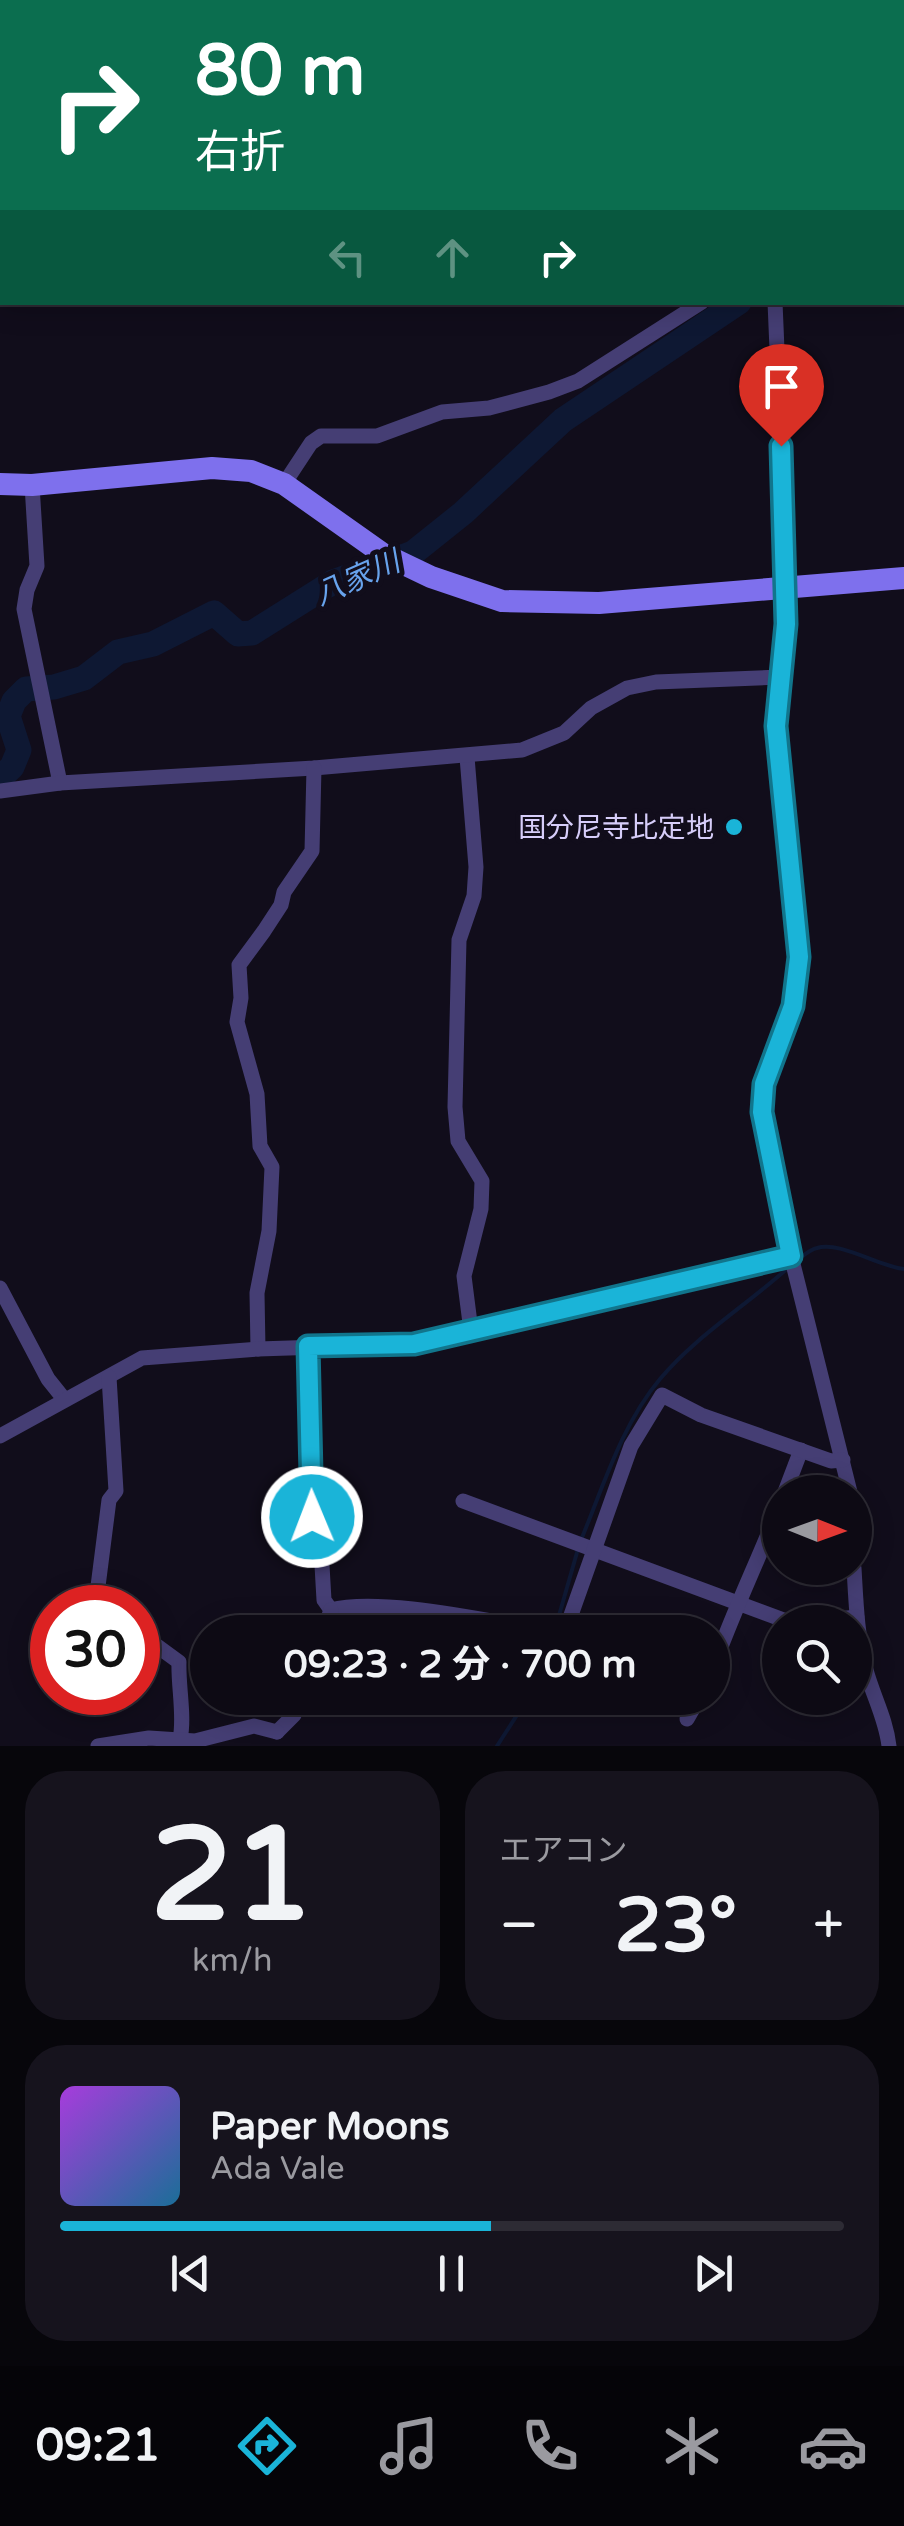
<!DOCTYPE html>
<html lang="ja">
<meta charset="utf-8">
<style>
:root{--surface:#0d0a14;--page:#16131d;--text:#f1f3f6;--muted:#9a9aa0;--line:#2d2b34;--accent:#1ab4d8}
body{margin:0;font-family:"Varela Round","Noto Sans JP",sans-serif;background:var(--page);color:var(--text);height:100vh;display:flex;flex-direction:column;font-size:38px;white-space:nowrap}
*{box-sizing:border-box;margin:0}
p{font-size:32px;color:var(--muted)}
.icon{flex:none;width:55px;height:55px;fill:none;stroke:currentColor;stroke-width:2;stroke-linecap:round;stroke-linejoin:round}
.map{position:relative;height:1746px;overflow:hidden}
.panel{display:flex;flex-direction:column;gap:25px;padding:25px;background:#07060b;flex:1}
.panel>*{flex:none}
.hud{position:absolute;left:0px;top:0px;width:905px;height:305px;box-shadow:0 5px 25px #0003,0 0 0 2px var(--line);background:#0b6e4f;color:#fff;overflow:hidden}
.needle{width:65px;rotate:91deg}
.tools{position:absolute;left:762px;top:1475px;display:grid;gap:20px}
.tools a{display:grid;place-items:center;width:110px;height:110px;border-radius:50%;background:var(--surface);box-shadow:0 5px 25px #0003,0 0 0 2px var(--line);font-size:50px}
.speed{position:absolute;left:30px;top:1585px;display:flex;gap:20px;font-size:50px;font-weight:700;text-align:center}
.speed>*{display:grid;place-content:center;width:130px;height:130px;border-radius:50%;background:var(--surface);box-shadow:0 5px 25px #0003,0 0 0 2px var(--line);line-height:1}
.speed .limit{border:15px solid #d22;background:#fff;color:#111}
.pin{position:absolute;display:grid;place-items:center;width:85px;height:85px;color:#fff;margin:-102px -42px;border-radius:50% 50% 50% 0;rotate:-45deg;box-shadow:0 0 10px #0007}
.pin .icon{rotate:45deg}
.me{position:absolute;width:110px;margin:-55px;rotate:359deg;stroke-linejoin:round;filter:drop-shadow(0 0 8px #0008)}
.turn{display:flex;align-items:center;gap:35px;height:210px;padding:0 30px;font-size:45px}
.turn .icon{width:130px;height:130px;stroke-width:2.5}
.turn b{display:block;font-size:70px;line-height:85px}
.lanes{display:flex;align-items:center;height:95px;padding:0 30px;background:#0003;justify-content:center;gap:50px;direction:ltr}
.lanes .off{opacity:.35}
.big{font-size:75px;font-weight:700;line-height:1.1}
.panel .widget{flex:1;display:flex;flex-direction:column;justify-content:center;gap:15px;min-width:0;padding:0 35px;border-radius:40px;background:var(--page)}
.panel .dial{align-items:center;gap:0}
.dial b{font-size:130px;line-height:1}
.song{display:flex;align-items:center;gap:30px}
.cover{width:120px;height:120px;border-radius:15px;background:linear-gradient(135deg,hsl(280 70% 55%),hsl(200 70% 35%))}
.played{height:10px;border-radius:5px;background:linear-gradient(90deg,var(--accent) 55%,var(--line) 55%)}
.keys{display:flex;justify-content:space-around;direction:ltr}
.heat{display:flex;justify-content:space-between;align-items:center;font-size:55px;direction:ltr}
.panel .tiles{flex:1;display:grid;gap:25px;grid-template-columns:1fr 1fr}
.widget:last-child{grid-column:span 2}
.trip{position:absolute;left:190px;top:1615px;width:540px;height:100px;border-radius:50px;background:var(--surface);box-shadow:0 5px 25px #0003,0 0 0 2px var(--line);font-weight:700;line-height:100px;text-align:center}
.tabs{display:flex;height:160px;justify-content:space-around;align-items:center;background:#050408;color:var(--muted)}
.tabs .icon{width:70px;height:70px}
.tabs .on{color:var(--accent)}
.tabs b{font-size:45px;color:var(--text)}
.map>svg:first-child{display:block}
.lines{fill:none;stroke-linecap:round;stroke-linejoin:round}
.stream{stroke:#0e1833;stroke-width:4}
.river{stroke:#0e1833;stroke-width:25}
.street{stroke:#453e74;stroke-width:15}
.secondary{stroke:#7e70ed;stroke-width:22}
.highway{stroke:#ea5790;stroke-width:30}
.route-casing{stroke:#11758c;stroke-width:25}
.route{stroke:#1ab4d8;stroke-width:18}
.poi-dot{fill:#1ab4d8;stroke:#110d1b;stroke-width:4}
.labels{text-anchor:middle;stroke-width:10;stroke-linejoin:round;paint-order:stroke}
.poi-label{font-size:28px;fill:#d6cdf9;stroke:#110d1b;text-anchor:end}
.water-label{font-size:30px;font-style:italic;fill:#68a3ec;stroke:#110d1b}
</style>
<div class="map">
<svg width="904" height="1746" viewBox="0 0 904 1746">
<rect width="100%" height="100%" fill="#110d1b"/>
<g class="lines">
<!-- stream -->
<g class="stream">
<path d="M796 1261C802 1257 810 1249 817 1248 840 1241 878 1266 904 1269"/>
<path d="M581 1540C603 1487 622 1424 660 1379 696 1336 747 1305 789 1267"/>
<path d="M556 1626 578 1549"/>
<path d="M497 1746 528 1698"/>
</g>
<!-- river -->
<g class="river">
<path d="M902 95 904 92"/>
<path d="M0 778 12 767 19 750 8 716 14 701 26 689 54 687 84 678 118 652 153 644 214 613 238 634 252 633 333 582 413 553 463 513 563 420 739 302"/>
</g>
<!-- street -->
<g class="street">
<path d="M783 0V2"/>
<path d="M775 302 787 589 776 726 799 957 793 1006 764 1084 762 1111 791 1256 850 1492"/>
<path d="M284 484 311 443 321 436H377L442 412 489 408 549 392 578 381 702 302"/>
<path d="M32 485 37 566 27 590 24 609 60 783"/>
<path d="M467 757 476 867 474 896 459 940 455 1107 458 1141 482 1181 481 1209 464 1276 471 1331"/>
<path d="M0 791 60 783 314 768 522 750 564 733 591 708 627 688 656 682 780 677"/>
<path d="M0 1288 48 1379 64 1399"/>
<path d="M308 1346 309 1460 314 1473 312 1517 321 1548 324 1600 331 1610"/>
<path d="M258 1349 257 1293 269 1231 272 1167 260 1146 257 1094 237 1022 241 998 239 965 264 931 281 905 284 892 312 851 314 768"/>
<path d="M0 1436 142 1358 258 1349 414 1344 791 1256"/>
<path d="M785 1492 801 1450"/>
<path d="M463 1501 789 1622"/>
<path d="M854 1568C856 1602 857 1636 866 1670 873 1696 886 1719 889 1746"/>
<path d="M104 1608 96 1602 109 1500 116 1491 109 1377"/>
<path d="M331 1610C382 1596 500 1624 556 1632"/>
<path d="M808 1622 857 1617"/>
<path d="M138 1632 179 1662C178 1686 185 1717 180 1739"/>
<path d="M323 1632 331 1610"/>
<path d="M565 1632 631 1446 662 1395 701 1415 831 1461 843 1460"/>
<path d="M712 1671C732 1614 758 1561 780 1505"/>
<path d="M687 1719 699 1698"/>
<path d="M277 1732 294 1715 300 1698"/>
<path d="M98 1746 149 1738 195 1741 254 1726 277 1732"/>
</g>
<!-- secondary -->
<g class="secondary">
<path d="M870 0 875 2"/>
<path d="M902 20 904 21"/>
<path d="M0 484 32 485 212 468 251 471 284 484 383 554 431 577 502 601 599 603 904 578"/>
</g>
<!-- highway -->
<g class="highway">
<path d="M28 2 29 0"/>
<path d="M0 56 2 52"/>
</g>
</g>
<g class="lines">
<!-- route casing -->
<g class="route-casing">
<path id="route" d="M312 1517 308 1346 414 1344 791 1256 762 1112 764 1084 793 1006 799 957 776 726 786 624 781 446"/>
</g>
<!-- route -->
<use href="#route" class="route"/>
</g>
<!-- markers -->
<circle class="poi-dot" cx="734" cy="827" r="10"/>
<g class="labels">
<!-- poi labels -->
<g class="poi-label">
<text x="714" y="837">国分尼寺比定地</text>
</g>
<!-- water labels -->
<g class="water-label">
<text transform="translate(357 578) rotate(-24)" y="10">八家川</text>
</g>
</g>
</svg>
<div class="tools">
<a><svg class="needle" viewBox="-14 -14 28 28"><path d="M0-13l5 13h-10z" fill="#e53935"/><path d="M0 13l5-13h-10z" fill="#9a9aa0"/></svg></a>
<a><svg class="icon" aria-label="search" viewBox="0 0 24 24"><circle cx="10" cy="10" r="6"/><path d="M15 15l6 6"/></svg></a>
</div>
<div class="speed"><div class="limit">30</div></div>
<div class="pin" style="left:781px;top:446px;background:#d93025"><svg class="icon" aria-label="arrive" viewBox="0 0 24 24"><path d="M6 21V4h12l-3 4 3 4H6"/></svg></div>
<svg class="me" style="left:312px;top:1517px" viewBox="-20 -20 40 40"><circle r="17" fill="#1ab4d8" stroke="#fff" stroke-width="3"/><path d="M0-11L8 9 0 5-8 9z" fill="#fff"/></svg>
<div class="trip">09:23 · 2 分 · 700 m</div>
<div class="hud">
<div class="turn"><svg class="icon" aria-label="right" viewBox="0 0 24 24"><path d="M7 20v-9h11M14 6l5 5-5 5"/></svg><div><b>80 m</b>右折</div></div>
<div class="lanes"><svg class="icon off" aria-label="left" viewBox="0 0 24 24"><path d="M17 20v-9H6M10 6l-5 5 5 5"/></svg><svg class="icon off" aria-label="ahead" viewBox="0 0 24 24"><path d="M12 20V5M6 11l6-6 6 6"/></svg><svg class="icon" aria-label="right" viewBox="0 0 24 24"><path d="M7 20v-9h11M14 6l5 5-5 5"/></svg></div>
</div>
</div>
<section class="panel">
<div class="tiles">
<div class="widget dial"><b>21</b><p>km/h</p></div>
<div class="widget"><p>エアコン</p>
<div class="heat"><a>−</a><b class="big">23°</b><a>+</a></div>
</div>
<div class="widget">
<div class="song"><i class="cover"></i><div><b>Paper Moons</b><p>Ada Vale</p></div></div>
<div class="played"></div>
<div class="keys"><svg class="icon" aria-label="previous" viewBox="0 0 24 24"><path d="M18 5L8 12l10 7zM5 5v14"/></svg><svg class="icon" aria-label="pause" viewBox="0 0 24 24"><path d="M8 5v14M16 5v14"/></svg><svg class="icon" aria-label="next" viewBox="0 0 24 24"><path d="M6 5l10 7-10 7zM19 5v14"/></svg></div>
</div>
</div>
</section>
<nav class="tabs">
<b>09:21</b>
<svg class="icon on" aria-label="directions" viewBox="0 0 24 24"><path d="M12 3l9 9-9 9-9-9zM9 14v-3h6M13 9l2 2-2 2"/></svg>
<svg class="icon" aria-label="music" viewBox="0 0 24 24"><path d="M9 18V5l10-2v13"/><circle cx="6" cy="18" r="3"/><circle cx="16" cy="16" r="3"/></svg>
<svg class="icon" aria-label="phone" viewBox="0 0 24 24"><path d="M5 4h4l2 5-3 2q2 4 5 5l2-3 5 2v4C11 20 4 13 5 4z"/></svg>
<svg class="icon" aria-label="climate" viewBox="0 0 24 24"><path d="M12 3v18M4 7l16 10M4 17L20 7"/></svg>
<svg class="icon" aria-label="car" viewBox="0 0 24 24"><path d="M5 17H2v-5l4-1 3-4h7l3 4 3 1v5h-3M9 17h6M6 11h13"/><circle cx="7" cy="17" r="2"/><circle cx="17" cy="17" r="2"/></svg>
</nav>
